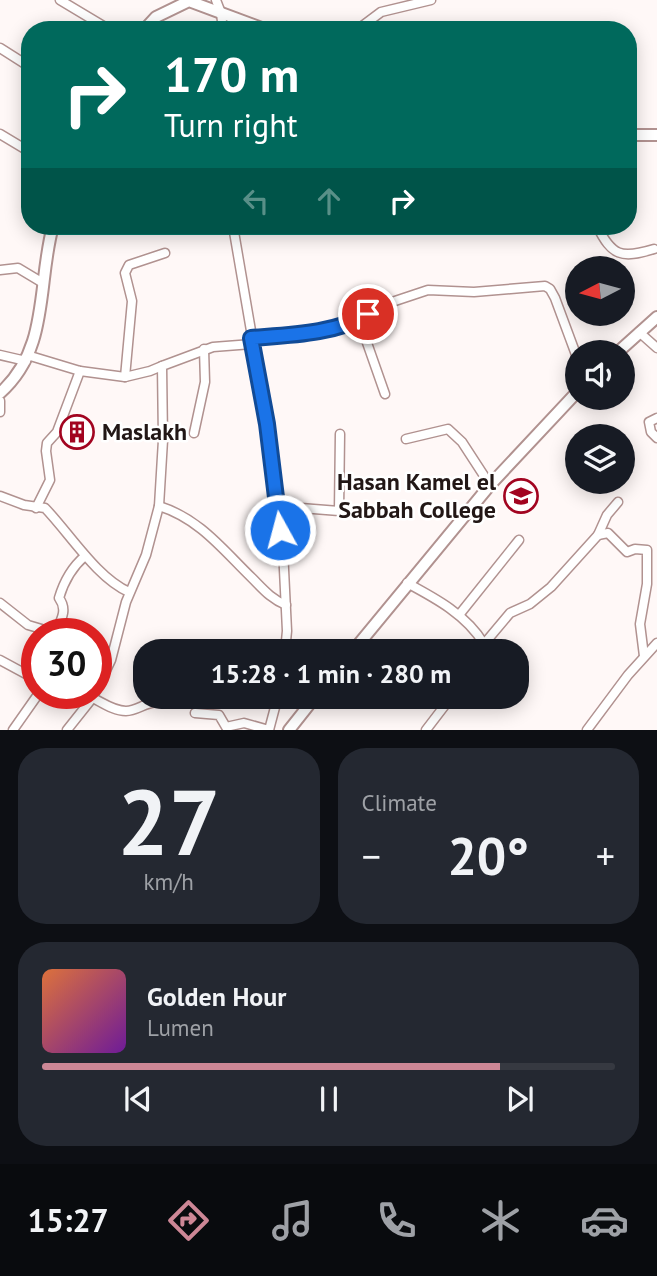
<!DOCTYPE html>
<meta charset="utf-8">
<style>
:root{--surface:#171b24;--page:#242831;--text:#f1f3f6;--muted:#9ea1a6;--line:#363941;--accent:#cd8796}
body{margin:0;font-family:"PT Sans",sans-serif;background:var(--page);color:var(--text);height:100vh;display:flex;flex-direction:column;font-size:26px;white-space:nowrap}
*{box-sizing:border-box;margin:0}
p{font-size:23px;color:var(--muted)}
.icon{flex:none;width:38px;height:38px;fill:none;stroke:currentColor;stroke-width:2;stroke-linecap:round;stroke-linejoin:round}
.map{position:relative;height:730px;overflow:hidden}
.side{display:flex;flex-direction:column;gap:18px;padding:18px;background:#0d0f14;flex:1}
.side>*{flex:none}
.top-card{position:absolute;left:21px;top:21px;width:616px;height:214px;border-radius:28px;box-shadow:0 4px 18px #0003;background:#00695c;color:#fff;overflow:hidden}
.needle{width:46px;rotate:264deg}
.fabs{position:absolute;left:565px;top:256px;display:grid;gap:14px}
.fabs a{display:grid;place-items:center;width:70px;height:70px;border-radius:50%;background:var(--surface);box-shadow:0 4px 18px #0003;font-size:35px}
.speed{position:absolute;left:21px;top:618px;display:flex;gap:14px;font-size:35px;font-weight:700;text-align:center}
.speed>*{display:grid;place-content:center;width:91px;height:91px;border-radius:50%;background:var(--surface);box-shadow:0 4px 18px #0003;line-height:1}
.speed .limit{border:10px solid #d22;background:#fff;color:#111}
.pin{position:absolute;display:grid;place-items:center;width:60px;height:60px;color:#fff;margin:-30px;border:4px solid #fff;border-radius:50%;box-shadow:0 2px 7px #0007}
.me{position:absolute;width:77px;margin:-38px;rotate:353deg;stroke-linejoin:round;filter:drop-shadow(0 0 5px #0008)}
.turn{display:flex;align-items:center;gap:24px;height:147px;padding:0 28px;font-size:32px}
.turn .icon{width:91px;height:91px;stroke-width:2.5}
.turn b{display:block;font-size:49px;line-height:60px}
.lanes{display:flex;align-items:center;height:66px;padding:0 28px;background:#0003;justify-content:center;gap:35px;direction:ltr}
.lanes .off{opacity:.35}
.big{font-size:52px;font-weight:800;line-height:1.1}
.side .card{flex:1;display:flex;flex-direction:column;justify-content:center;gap:10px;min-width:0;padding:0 24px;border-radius:28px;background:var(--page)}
.side .dial{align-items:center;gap:0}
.dial b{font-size:91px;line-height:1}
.song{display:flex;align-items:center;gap:21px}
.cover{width:84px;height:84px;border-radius:10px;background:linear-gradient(135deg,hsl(20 70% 55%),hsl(280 70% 35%))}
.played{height:7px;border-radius:4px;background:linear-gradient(90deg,var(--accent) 80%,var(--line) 80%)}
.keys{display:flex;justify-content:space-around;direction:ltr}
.heat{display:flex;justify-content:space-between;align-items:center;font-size:38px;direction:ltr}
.side .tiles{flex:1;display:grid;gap:18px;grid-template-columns:1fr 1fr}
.card:last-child{grid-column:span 2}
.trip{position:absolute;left:133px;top:639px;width:396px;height:70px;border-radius:28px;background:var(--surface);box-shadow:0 4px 18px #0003;font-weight:800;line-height:70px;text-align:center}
.menu{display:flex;height:112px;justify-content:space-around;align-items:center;background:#090b0e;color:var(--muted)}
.menu .icon{width:49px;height:49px}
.menu .selected{color:var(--accent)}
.menu b{font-size:32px;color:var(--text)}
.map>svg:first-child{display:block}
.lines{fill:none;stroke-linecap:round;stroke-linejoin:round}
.street-casing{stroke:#b19290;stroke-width:11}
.secondary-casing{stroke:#b19290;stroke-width:14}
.street{stroke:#fff;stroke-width:8}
.secondary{stroke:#fff;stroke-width:10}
.route-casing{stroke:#114b97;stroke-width:18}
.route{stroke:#1a73e8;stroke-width:12}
.labels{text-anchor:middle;stroke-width:5;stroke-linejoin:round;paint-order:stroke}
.poi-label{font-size:24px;font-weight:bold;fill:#221716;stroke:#fff;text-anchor:start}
</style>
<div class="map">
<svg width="657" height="730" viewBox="0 0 657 730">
<rect width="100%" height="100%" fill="#fff8f7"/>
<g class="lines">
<!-- street casing -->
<g class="street-casing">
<g id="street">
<path d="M60 0 110 30"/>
<path d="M216 0 221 13 223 30"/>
<path d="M357 30 381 12 431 0"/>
<path d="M0 48 30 67"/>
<path d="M0 134 30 152"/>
<path d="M233 226 267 424 283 549 287 631 285 651"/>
<path d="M597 226C612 256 621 259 654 249"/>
<path d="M0 270 18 268 43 283"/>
<path d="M359 320 386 304 428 290 474 292 545 286 550 289 555 298 578 360"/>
<path d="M639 332 657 348"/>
<path d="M251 339 316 331 359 320 385 394"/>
<path d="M0 355 26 361"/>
<path d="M27 355 80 371 125 377 150 371 162 366"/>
<path d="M125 377 132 301 125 273 129 265 165 253"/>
<path d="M0 401V412"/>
<path d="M657 418 649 422 651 432 657 438"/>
<path d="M194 433 205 382 204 349"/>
<path d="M406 439 448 429 462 442 490 485"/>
<path d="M0 496 24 505 45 508C70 534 97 578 129 592"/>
<path d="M159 506C200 519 223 550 252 578 263 589 271 599 286 605"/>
<path d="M36 508 50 480 46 451 47 443 57 432 80 371"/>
<path d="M277 510 301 508 339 511 340 434"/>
<path d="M598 535 607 515 618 502"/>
<path d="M407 583C435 598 467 615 484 644"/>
<path d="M0 603 28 625 55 633C61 620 68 610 59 598 64 581 72 567 85 556"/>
<path d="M459 615 519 540"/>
<path d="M482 651 484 644 510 613 530 604 551 587 598 535 608 533 627 552 635 549 647 550V584L640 624 644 656"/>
<path d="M0 660 37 680"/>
<path d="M96 691 111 660 126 602 146 555 159 506 163 440 162 366 213 347 252 344"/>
<path d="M93 698C103 703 114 711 126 711 138 711 148 700 159 703"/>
<path d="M195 713 219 715 226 727 244 723 269 730"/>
<path d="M13 730 39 693"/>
<path d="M67 730 94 696"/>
<path d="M269 730 278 696"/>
<path d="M426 730 452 696"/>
<path d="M587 730 628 675 657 643"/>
</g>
</g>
<!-- secondary casing -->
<g class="secondary-casing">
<g id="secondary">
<path d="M144 30 156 17 189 1 267 30"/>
<path d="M628 135H657"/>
<path d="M618 352 657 317"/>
<path d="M0 393C50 349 37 283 53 226"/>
<path d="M353 651 490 485 578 391"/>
<path d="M289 730 316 696"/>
</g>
</g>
<!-- street -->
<use href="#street" class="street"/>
<!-- secondary -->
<use href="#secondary" class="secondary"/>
</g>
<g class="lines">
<!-- route casing -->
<g class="route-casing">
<path id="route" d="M280 530 267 424 251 338C288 335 336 334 368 314"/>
</g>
<!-- route -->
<use href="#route" class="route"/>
</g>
<!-- icons -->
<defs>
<g id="building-ring" transform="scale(1.75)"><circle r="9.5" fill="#fff" stroke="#a20420" stroke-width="1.5"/><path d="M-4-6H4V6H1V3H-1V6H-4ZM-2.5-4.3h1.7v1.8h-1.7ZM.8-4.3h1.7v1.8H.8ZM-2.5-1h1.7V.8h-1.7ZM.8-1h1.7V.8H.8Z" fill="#a20420"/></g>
<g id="school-ring" transform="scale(1.75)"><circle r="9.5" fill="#fff" stroke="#a20420" stroke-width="1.5"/><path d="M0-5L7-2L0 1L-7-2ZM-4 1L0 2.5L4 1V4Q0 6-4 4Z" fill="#a20420"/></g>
</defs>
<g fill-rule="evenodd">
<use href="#building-ring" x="77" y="432"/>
<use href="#school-ring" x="521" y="496"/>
</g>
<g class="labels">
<!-- poi labels -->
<g class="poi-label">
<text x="102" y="440">Maslakh</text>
<text x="496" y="490" text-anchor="end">Hasan Kamel el<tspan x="496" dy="28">Sabbah College</tspan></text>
</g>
</g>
</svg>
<div class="fabs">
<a><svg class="needle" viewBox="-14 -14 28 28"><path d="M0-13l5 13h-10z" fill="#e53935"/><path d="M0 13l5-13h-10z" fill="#9ea1a6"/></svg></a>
<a><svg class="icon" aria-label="sound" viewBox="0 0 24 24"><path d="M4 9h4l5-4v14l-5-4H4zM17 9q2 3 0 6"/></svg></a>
<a><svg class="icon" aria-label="layers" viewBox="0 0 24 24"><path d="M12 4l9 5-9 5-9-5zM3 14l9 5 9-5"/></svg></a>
</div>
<div class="speed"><div class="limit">30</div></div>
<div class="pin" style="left:368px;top:314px;background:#d93025"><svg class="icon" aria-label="arrive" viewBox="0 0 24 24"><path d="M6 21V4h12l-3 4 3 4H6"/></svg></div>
<svg class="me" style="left:280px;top:530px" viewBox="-20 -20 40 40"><circle r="17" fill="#1a73e8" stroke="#fff" stroke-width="3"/><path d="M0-11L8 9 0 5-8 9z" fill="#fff"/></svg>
<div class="trip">15:28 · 1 min · 280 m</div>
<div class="top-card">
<div class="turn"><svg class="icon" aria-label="right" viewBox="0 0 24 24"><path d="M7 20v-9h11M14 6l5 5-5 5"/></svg><div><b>170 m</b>Turn right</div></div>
<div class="lanes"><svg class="icon off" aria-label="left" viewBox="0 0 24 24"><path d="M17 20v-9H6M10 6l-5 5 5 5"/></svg><svg class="icon off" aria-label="ahead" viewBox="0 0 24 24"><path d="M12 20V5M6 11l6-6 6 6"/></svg><svg class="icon" aria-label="right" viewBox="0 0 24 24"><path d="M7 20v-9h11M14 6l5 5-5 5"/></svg></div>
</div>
</div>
<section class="side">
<div class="tiles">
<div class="card dial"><b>27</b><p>km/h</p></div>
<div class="card"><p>Climate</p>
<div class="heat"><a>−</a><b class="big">20°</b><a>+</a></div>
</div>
<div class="card">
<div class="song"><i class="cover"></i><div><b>Golden Hour</b><p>Lumen</p></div></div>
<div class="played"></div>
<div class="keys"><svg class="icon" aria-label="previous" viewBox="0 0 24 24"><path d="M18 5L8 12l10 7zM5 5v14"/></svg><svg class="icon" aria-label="pause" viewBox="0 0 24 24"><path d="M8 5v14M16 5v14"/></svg><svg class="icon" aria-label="next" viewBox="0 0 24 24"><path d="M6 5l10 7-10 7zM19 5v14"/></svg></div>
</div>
</div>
</section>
<nav class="menu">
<b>15:27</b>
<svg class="icon selected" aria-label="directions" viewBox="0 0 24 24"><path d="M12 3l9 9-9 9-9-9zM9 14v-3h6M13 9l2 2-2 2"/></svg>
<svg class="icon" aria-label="music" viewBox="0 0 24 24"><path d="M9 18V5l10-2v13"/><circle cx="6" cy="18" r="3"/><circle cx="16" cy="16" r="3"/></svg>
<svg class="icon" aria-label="phone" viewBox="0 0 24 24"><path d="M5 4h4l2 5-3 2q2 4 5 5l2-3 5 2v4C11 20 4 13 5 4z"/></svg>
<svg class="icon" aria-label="climate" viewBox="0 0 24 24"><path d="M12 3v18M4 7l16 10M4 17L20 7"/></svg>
<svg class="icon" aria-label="car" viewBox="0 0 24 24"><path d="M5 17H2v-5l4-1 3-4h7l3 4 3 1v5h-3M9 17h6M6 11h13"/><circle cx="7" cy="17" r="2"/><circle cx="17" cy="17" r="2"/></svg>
</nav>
